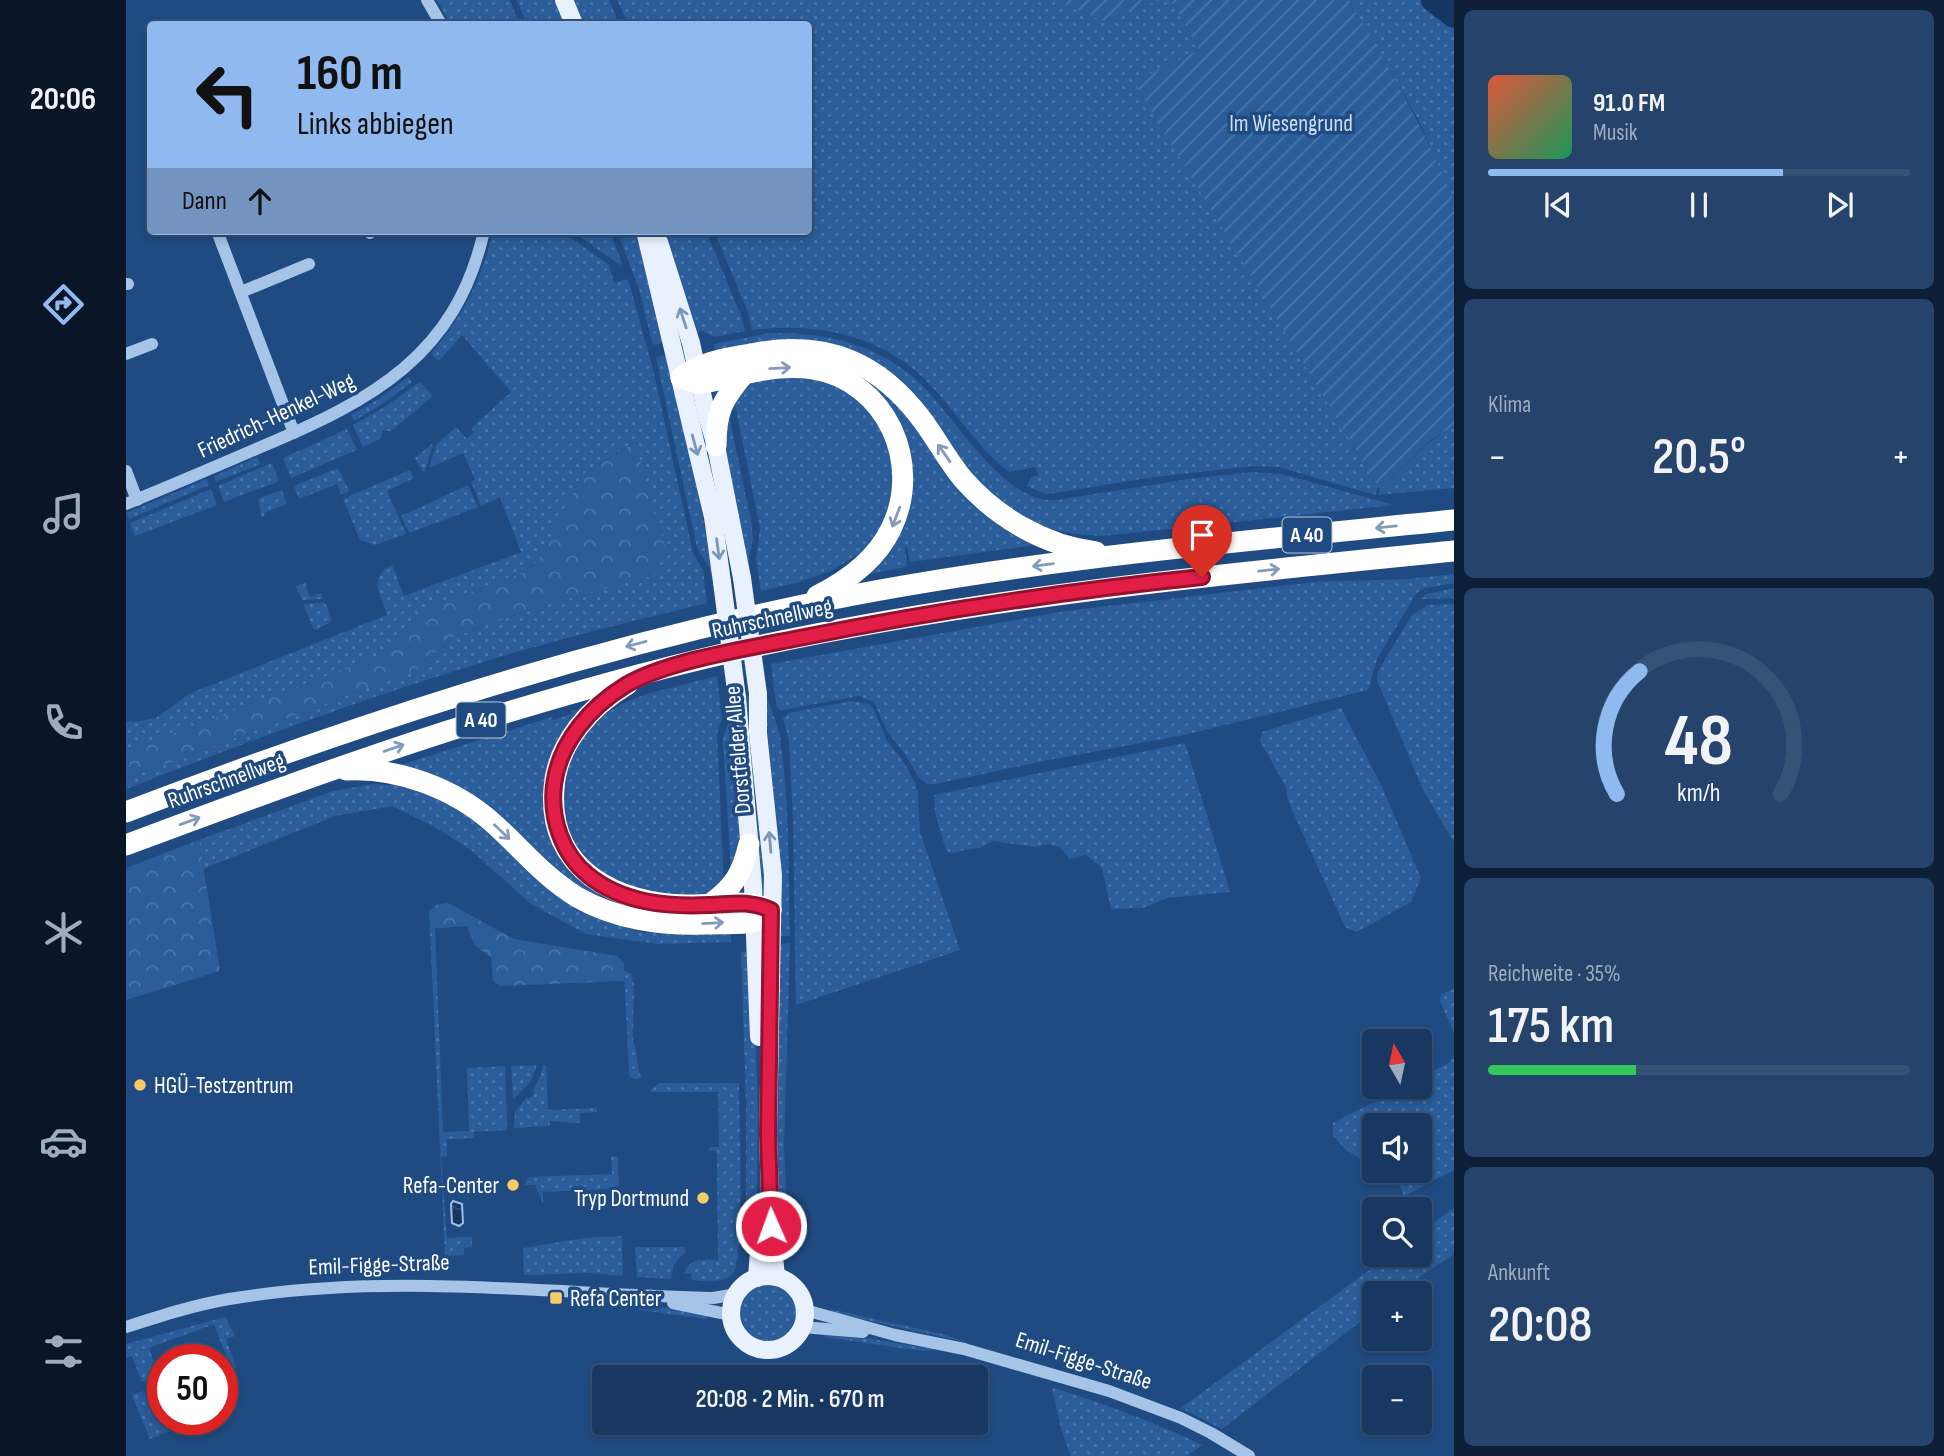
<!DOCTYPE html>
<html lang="de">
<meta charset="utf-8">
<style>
:root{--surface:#183862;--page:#25436b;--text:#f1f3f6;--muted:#9facbe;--line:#365277;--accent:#90b9f0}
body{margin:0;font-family:"Sofia Sans Condensed",sans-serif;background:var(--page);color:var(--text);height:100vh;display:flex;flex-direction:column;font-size:26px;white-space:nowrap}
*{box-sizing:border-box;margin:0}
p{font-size:23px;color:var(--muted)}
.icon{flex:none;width:38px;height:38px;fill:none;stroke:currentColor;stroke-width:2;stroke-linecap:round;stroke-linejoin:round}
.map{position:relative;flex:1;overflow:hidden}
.panel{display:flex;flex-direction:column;gap:10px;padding:10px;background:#0d1f36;width:490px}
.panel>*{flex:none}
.top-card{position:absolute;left:21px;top:21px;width:665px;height:214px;border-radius:7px;box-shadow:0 4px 10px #0003,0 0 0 2px var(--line);background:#90b9f0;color:#111;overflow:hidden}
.needle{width:46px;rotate:351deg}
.controls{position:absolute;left:1236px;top:1029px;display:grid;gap:14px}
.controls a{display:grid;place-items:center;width:70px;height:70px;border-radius:7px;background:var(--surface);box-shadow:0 4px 10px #0003,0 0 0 2px var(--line);font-size:35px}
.speed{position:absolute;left:21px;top:1344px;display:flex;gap:14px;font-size:35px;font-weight:700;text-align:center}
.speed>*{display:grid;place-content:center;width:91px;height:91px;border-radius:50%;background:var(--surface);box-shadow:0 4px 10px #0003,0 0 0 2px var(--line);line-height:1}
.speed .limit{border:10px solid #d22;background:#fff;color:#111}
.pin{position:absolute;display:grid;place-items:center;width:60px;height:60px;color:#fff;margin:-72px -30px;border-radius:50% 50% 50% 0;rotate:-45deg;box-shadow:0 0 7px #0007}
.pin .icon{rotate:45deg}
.me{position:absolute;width:77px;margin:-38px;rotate:358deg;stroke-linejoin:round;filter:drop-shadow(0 0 5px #0008)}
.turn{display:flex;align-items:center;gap:24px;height:147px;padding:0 35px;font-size:32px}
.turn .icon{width:91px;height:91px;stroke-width:2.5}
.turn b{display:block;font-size:49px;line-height:60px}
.then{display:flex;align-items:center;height:66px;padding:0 35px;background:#0003;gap:14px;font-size:26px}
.big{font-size:52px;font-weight:600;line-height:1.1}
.panel .card{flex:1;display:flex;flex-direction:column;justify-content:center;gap:10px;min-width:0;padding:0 24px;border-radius:10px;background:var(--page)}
.panel .dial{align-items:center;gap:0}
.dial svg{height:182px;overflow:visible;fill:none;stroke:var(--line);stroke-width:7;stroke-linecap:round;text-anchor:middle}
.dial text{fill:var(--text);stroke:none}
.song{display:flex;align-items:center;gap:21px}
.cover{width:84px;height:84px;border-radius:10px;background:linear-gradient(135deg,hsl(10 70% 55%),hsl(150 70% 35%))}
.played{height:7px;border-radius:4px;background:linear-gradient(90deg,var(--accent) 70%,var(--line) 70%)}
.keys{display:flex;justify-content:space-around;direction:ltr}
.heat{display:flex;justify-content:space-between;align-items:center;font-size:38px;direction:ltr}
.charge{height:10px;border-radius:5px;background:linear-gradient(90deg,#34c759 35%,var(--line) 0)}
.trip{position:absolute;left:466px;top:1365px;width:396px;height:70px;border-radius:7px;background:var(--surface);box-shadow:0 4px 10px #0003,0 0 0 2px var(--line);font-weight:600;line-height:70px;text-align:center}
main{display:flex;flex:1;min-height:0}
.menu{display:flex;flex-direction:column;width:126px;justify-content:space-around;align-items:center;background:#0a1627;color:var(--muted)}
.menu .icon{width:49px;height:49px}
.menu .selected{color:var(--accent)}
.menu b{font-size:32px;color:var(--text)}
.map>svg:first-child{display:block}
.grass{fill:url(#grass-dots)}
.forest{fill:url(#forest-crowns)}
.garden{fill:url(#garden-furrows)}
.water{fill:url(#water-ripples);stroke:#9abfea;stroke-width:2}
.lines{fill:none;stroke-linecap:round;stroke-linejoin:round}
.river{stroke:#163661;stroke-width:24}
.minor{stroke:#a6c4e8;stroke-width:12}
.major{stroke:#e9f1fe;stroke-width:18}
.highway{stroke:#fff;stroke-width:21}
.major-bridge{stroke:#e9f1fe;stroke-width:18}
.oneway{stroke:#7a96ba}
.oneway2{stroke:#849cba}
.route-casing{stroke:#92132f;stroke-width:18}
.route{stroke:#e11d48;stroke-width:12}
.poi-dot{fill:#f6cc67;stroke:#204b82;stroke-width:2.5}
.labels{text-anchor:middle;stroke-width:7;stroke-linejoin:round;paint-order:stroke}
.shield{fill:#204b82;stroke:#bcc9da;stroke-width:2}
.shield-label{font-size:21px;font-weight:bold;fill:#fff}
.park-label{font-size:23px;fill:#cadef6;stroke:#204b82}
.street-label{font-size:23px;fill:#fff;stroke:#204b82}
.poi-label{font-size:23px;fill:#fff;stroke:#204b82;text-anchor:start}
</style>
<main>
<nav class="menu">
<b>20:06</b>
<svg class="icon selected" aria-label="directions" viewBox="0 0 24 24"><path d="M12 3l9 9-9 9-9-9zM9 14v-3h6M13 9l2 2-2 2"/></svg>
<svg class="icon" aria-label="music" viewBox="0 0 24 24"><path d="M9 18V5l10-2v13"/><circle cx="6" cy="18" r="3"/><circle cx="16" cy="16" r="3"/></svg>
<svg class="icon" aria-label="phone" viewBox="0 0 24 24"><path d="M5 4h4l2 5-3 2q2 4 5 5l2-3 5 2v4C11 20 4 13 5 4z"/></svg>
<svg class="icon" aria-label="climate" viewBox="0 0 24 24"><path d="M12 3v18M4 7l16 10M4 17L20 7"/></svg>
<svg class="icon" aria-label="car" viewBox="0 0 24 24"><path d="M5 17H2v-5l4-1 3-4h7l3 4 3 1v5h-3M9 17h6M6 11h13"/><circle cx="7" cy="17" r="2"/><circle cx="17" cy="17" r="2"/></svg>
<svg class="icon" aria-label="filters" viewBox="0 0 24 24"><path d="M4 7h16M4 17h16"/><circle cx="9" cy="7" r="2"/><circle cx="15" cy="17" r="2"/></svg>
</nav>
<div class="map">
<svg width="1328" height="1456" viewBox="0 0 1328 1456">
<defs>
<pattern id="grass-dots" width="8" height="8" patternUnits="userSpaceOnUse" patternTransform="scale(1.75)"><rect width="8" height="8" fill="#2a5d9a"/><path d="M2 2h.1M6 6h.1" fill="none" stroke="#4a75a9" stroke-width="1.8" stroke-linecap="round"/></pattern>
<pattern id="forest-crowns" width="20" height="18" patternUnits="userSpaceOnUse" patternTransform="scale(1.75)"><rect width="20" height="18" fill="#2a5d9a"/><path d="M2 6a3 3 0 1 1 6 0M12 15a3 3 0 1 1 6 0" fill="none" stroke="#4a75a9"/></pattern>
<pattern id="garden-furrows" width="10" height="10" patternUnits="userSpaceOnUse" patternTransform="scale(1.75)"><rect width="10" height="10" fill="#2a5d9a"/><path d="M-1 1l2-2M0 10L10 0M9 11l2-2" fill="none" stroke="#4a75a9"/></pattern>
<pattern id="water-ripples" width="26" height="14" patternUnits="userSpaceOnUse" patternTransform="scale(1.75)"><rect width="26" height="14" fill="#163661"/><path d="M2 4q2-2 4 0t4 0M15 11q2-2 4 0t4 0" fill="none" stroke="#395479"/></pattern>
</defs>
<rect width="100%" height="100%" fill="#204b82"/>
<!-- grass -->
<g class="grass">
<path d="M311 0H384L393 24H324Z"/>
<path d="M391 0H431L441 24H401Z"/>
<path d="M447 0H483L493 24H456Z"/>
<path d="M491 0H927L978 21 1034 0H1045L1073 50 1009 82 1252 487 1249 495 1153 467 1126 466 1022 478 929 493 920 494 901 486 905 477 912 476 910 467 883 472C854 449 835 420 811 392 764 337 696 321 626 330L622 312 588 231H682V24H502Z"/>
<path d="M1223 0H1328V200L1292 119Z"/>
<path d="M367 231H435L483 265 488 283 502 279 527 369 567 553 577 570 581 603C498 623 416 643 335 669 222 704 110 746 0 789V779L289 670 328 637 408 608 539 546 508 442 456 475 412 561 396 573 307 605 262 653 0 751V721L8 722 30 718 63 694 261 615C255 594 241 579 266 565L278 596 395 552 374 497 355 506 345 482 349 479 337 453 303 468 310 445 330 427 341 439 348 432 345 428 385 392 336 335 313 361 305 354C338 314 355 281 367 231Z"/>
<path d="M446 231H484L496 264 494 265Z"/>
<path d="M491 231H510L539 342 528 345 525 339 513 289Z"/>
<path d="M534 231H580L616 318 619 331 589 337 575 331 568 334Z"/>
<path d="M644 333C699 332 752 344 793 382 827 414 878 506 931 500L1063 479 1125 472 1156 474 1268 505 977 536 949 534 923 529 902 521 866 499 772 383 590 353 588 344Z"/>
<path d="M542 355 564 450 589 584H587L584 569 571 548 530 357Z"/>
<path d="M674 357 752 383 910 545 784 562 781 547H779L781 565 779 567 743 574 739 572 787 474 785 454 771 419 760 402Z"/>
<path d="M667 373 723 389 760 427 773 483 755 537 736 552 705 571 673 582 635 591 630 560 634 528 607 395 618 383Z"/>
<path d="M282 377 286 382 256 404 228 421 225 415 253 399Z"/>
<path d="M294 382 307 396 265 431 257 430 254 439 237 447 227 425 257 408Z"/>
<path d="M602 411 625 520 627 539 622 562 625 575 623 576 597 434Z"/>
<path d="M1328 426V488L1252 495 1254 490 1302 443Z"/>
<path d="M221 429 231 450 165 478 157 458Z"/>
<path d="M306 444 307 445 298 473 289 458Z"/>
<path d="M131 457 134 464 90 482 88 476Z"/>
<path d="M146 463 153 481 98 502 92 486Z"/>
<path d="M212 468 223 491 215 495 211 484 173 499 168 486Z"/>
<path d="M284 470 288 478 261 491 280 534 249 545 234 540 217 499Z"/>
<path d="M81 479 83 485 3 519 0 513Z"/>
<path d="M342 485 352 507 283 533 275 516Z"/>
<path d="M85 489 91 505 9 536 4 523Z"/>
<path d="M156 490 161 504 138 513 139 516 136 517 132 499Z"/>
<path d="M1328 574V583L1295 589 1290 594 1251 659 1242 690 1058 735 923 760 809 784H801L793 778 779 754 761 731 748 702 733 696 656 710 652 709 650 703 645 664 939 611 1190 582 1282 579Z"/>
<path d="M179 583 184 597 195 593 197 599 176 600 170 586Z"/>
<path d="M1328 588V598L1294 599 1301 594Z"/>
<path d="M199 602 205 618 204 623 188 630 177 604Z"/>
<path d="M1328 604V842L1297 790 1251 680 1252 671 1286 615 1302 605Z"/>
<path d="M591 676 596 719 591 733 598 885 573 899 532 898 471 875 438 829 437 770 461 730 482 712 503 701 524 693Z"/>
<path d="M638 692H640C643 709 652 722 654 738 664 803 662 871 664 936H653L647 795Z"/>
<path d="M624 695 638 819V897H632L618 697Z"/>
<path d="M602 700H605L615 849 605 873 597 739 604 717Z"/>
<path d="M726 701 743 704 748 710 761 741 777 761 789 783 792 793 794 832 834 950 670 1005 667 821 663 741 657 718 662 713Z"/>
<path d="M470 704 420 805 475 891 472 898 453 888 271 766 426 717 427 720 446 714 445 711Z"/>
<path d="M1215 708 1256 787 1295 878 1285 902 1231 932 1219 927 1162 801 1160 787 1134 741 1136 732Z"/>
<path d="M1059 743 1104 892 1041 898 1017 908 985 909 976 868 960 855 944 859 936 849 924 844 909 847 867 841 854 848 838 850 829 853 822 852 819 847 809 813 808 795Z"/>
<path d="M247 784 277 786 336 807 425 891 469 917 515 932 553 935 604 933 605 942 532 944 460 934 405 904 345 850 307 826 266 806 209 816 77 869 73 840 207 791Z"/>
<path d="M309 928 317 1132 343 1131 341 1068 379 1066 381 1130 348 1132V1138L321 1139V1156L315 1157 321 1238 346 1237V1247L338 1248V1255L319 1256 304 929Z"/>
<path d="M664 943 658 1145 663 1250 652 1251 649 1227 653 944Z"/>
<path d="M623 951 628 985 632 1115 630 1252 620 1251V1100L615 952Z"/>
<path d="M498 971 505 973 508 984 507 1040C512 1053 510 1062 515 1077L512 1079 505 1078 503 1074Z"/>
<path d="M1328 989V1033L1314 1001 1315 994Z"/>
<path d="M1328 1056V1170L1278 1196 1271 1179 1262 1177 1252 1171H1293V1125H1248V1168L1219 1149 1207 1136V1123L1277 1087H1293V1078L1324 1062Z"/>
<path d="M411 1065 405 1081 387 1100 385 1066Z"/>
<path d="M417 1065H420L422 1110 470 1108 471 1112 454 1113V1123L424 1121V1126L388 1128 389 1112 401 1097 403 1099 409 1093 407 1090 415 1075Z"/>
<path d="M533 1083H613C613 1111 619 1258 607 1273 597 1285 578 1281 566 1280L565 1274H558C563 1257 578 1260 592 1260L591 1151 583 1150V1147H593L592 1092H523Z"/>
<path d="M485 1156 492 1157 493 1199H487L486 1189 417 1192V1203L409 1185H399L402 1177 486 1174Z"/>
<path d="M1328 1208V1254L1270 1293H1248V1311L1096 1429 1055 1408 1264 1255H1293V1233Z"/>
<path d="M496 1236 497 1276 463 1273 398 1275 397 1248 458 1238Z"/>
<path d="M509 1247H559L560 1251 548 1264 545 1279 511 1277Z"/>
<circle cx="642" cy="1313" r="28"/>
<path d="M446 1298 520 1305 582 1314 581 1319 446 1301Z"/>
<path d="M704 1309 820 1335 839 1342 704 1312Z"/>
<path d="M99 1317 109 1336 100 1339 110 1367 105 1368 88 1324 23 1348 33 1376 16 1382 6 1356 0 1358V1344Z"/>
<path d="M699 1333 752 1340 810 1350 796 1351 698 1337Z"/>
<path d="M928 1388C979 1404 1028 1422 1076 1445L1061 1456H945L935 1429 926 1389Z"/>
<path d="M37 1389V1419L73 1420 24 1439 6 1395 17 1391 20 1395Z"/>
</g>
<!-- forest -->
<g class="forest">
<path d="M509 442 539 546 529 575 408 608 328 637 289 670 0 779V751L261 653 307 605 396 573 412 561 456 475Z"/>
<path d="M73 840 94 971 0 1000V868Z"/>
<path d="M322 903 388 939 491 956 498 962V981L374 986 367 981 365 958 349 945 341 926 304 929 303 911 309 905Z"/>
</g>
<!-- garden -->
<g class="garden">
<path d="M927 0H1034L978 21Z"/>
<path d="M1045 0H1223C1262 65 1299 130 1328 200V426L1302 442 1254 490 1008 82 1073 50Z"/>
</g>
<!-- water -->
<path class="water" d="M327 1201 336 1204 337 1223 333 1226 326 1223 325 1204Z"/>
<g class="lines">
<!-- river -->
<path class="river" d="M1307 0 1328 16"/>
<!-- minor -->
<g class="minor">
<path d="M301 0 315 24"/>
<path d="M91 231 168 433"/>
<path d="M243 231 244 233"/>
<path d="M0 284H2"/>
<path d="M115 292 183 264"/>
<path d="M0 354 26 344"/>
<path d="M0 471 11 500"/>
<path d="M0 504C46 485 91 466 137 446 246 400 330 356 358 231"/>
<path d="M547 1303 605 1315"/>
<path d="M679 1310 769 1335 838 1349 983 1391 1055 1418 1085 1433 1123 1456"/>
<path d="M0 1327C34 1316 68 1305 103 1299 264 1272 425 1294 587 1298L611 1294"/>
<path d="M676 1327 737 1332"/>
</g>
<!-- major -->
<g class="major">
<path d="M438 0 448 24"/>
<path d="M519 231 587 517 596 582"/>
<path d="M533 242 565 343 581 416 590 446 616 578"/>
<path d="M632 694V733L647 875 642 1135 645 1226 650 1277"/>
<path d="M611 698 627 886 633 1037"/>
<circle cx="642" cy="1313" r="37"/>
<path d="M631 1278 635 1222"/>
</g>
<!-- highway -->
<g class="highway">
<path d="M555 378C577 360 603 358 630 353 702 340 754 363 797 421 811 440 822 461 837 479 870 517 919 546 970 552"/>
<path d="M555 378 574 384 618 374"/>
<path d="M590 446C590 412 596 400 618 374 641 369 664 365 687 369 761 381 797 464 765 529 750 560 721 581 691 596"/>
<path d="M502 684C465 706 431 743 428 788 421 870 491 904 561 905 591 906 617 897 645 910"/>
<path d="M220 770C272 767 329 789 367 823 395 848 419 878 451 897 489 919 536 926 579 924 594 923 613 925 627 922 633 920 640 914 645 910"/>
<path d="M0 812C223 727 448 653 682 604 894 560 1112 542 1328 520"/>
<path d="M0 845C210 766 422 691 641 644 868 596 1098 574 1328 551"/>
<path d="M583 905C608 887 616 874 623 844"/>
</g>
<!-- major-bridge -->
<g class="major-bridge">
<path d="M616 578 632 694"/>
<path d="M596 582 611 698"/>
</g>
</g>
<!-- one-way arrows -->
<defs><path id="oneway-shaft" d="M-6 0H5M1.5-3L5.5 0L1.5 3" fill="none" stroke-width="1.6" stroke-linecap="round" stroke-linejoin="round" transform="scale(1.75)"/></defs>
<g class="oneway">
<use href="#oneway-shaft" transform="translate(557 318) rotate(-108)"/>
<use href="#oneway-shaft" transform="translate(569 445) rotate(75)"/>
<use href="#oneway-shaft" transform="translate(592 549) rotate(82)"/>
<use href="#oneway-shaft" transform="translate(644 842) rotate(-95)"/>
</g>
<g class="oneway2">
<use href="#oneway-shaft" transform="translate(654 368) rotate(-3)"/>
<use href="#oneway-shaft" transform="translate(818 453) rotate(-125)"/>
<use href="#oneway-shaft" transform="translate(770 517) rotate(111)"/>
<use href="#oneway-shaft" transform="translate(1260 527) rotate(174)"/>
<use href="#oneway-shaft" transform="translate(917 565) rotate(172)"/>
<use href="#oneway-shaft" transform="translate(1143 570) rotate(-6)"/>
<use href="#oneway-shaft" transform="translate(510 644) rotate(165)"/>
<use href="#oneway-shaft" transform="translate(268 748) rotate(-19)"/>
<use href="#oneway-shaft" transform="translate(64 821) rotate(-20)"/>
<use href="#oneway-shaft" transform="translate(376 832) rotate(44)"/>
<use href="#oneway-shaft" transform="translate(587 923) rotate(-3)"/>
</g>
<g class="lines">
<!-- route casing -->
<g class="route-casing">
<path id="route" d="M645 1226 642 1135 645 910C622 900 607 904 583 905 541 907 496 903 462 875 436 854 424 818 428 785 433 743 464 707 500 685 541 661 619 649 668 639 803 612 939 591 1076 577"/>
</g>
<!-- route -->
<use href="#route" class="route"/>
</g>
<!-- markers -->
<g class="poi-dot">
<circle cx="14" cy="1085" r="7"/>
<circle cx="387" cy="1185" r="7"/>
<circle cx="577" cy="1198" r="7"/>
<rect x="423" y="1291" width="14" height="14" rx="3.5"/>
</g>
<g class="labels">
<!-- shield labels -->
<g class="shield">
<rect x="1156.5" y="517.5" width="49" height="35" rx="5"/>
<rect x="330.5" y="702.5" width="49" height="35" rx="5"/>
</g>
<g class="shield-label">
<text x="1181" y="542">A 40</text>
<text x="355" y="727">A 40</text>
</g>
<!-- park labels -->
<g class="park-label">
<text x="1165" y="131">Im Wiesengrund</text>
</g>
<!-- street labels -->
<g class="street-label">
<text transform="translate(150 415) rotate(-25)" y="8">Friedrich-Henkel-Weg</text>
<text transform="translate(646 618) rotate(-12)" y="8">Ruhrschnellweg</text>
<text transform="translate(611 750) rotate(-95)" y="8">Dorstfelder Allee</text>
<text transform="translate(100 780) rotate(-20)" y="8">Ruhrschnellweg</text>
<text transform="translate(253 1264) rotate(-2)" y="8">Emil-Figge-Straße</text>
<text transform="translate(958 1360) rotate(18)" y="8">Emil-Figge-Straße</text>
</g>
<!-- poi labels -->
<g class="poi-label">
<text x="28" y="1093">HGÜ-Testzentrum</text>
<text x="373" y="1193" text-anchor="end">Refa-Center</text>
<text x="563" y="1206" text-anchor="end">Tryp Dortmund</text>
<text x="444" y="1306">Refa Center</text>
</g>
</g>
</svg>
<div class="controls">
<a><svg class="needle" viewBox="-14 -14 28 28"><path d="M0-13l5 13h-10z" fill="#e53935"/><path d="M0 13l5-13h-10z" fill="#9facbe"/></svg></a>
<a><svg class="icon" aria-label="sound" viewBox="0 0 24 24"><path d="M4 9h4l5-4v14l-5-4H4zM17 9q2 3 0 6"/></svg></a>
<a><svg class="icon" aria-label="search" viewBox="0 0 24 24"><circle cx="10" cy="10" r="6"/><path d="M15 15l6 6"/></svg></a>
<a>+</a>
<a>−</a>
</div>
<div class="speed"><div class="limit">50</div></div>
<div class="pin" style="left:1076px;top:577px;background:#d93025"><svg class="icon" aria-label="arrive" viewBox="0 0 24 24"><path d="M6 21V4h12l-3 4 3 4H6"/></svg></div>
<svg class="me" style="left:645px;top:1226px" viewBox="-20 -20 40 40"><circle r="17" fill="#e11d48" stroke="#fff" stroke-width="3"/><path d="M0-11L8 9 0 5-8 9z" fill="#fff"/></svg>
<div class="trip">20:08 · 2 Min. · 670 m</div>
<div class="top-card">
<div class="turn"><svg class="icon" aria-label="left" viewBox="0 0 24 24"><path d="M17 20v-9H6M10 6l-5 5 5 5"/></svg><div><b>160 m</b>Links abbiegen</div></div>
<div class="then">Dann<svg class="icon" aria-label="ahead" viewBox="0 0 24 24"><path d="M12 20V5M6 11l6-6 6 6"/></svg></div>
</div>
</div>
<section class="panel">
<div class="card">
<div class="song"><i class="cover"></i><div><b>91.0 FM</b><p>Musik</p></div></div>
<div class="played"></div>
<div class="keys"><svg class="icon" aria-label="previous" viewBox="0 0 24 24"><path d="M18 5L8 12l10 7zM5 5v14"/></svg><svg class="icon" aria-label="pause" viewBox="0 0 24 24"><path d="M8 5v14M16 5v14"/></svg><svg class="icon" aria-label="next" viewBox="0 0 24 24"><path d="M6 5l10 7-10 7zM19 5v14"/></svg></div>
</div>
<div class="card"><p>Klima</p>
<div class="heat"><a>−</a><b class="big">20.5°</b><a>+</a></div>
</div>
<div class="card dial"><svg viewBox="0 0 100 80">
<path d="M14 69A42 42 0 1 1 86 69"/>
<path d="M14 69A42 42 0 0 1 24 15" stroke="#90b9f0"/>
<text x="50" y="56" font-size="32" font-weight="700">48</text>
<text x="50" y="72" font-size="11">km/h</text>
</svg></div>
<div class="card"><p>Reichweite · 35%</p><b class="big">175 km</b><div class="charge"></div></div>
<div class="card"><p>Ankunft</p><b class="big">20:08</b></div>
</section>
</main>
